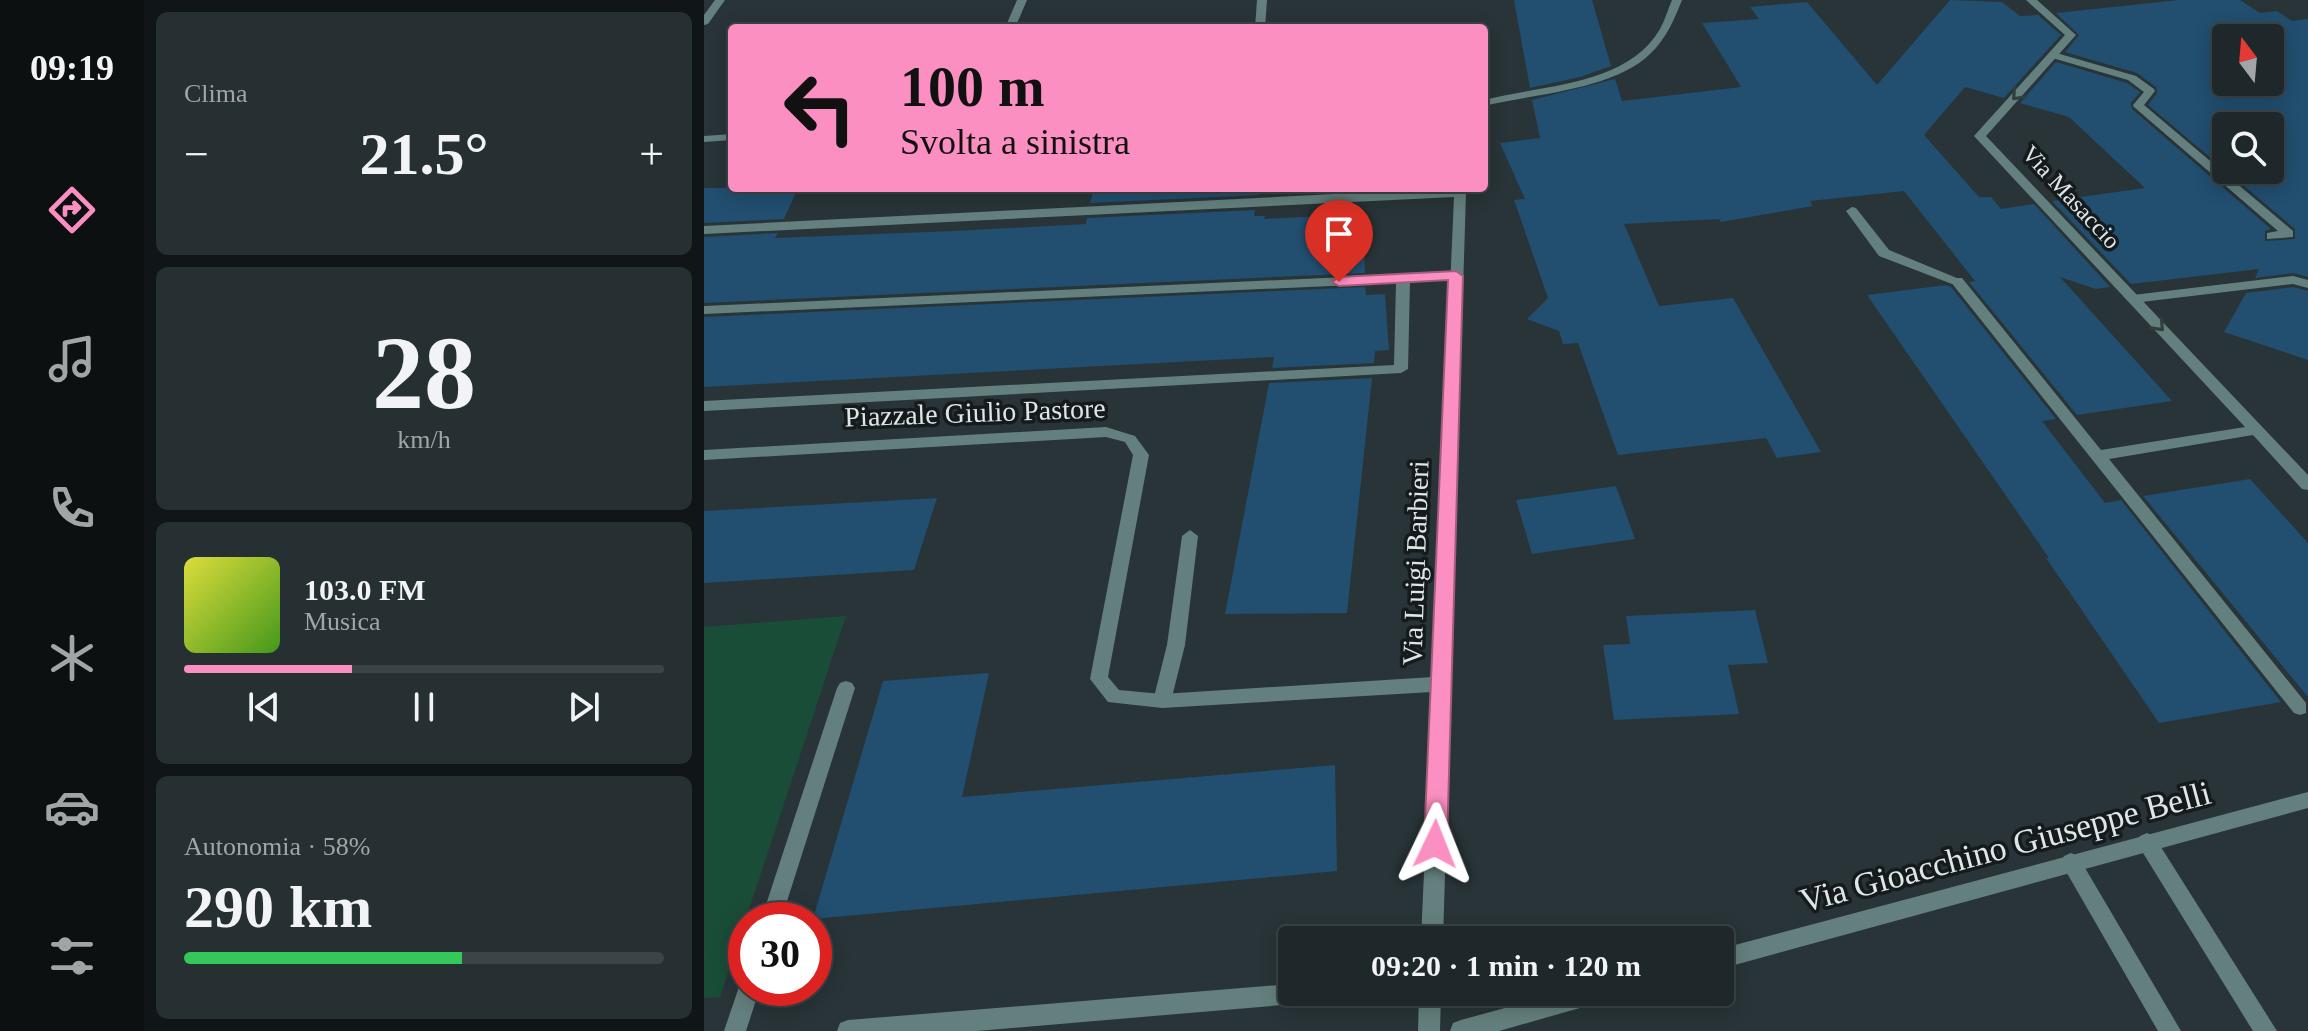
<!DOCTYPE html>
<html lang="it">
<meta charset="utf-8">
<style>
:root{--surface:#1e272a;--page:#262f32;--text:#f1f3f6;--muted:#a1a5a8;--line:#3c4447;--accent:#fc8fc1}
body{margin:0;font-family:Georgia,serif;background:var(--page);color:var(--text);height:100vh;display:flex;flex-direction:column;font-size:30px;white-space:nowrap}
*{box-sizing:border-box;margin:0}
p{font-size:26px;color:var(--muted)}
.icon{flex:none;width:44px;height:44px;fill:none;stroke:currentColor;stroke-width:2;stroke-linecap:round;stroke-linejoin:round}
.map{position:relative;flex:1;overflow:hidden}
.sheet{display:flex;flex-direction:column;gap:12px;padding:12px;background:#101517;width:560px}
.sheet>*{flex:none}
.top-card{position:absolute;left:24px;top:24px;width:760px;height:168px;border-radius:8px;box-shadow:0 4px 20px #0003,0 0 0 2px var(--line);background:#fc8fc1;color:#111;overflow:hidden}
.needle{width:52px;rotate:344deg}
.fabs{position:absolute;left:1508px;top:24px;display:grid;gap:16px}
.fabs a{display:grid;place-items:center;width:72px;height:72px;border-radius:8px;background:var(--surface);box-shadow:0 4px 20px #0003,0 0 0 2px var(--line);font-size:40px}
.speed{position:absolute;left:24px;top:902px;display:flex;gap:16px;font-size:40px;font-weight:700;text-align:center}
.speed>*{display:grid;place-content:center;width:104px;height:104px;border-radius:50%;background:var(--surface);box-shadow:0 4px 20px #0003,0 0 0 2px var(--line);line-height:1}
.speed .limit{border:12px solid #d22;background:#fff;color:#111}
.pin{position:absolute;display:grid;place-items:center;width:68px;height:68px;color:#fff;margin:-82px -34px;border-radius:50% 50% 50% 0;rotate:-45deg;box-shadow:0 0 8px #0007}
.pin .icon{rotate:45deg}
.me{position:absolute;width:88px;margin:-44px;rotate:2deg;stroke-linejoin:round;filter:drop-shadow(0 0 6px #0008)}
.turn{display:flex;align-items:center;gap:28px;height:168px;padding:0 40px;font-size:36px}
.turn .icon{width:104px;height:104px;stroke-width:2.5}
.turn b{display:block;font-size:56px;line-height:68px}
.big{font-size:60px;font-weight:700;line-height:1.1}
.sheet .widget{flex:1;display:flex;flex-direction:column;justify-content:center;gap:12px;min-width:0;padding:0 28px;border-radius:12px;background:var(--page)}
.sheet .dial{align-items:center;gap:0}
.dial b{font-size:104px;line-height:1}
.song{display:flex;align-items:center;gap:24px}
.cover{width:96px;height:96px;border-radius:12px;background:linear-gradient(135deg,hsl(60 70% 55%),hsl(100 70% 35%))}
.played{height:8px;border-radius:4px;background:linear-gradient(90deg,var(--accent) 35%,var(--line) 35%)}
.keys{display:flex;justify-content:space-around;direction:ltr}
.heat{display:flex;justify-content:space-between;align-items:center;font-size:44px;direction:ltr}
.charge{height:12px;border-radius:6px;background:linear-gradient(90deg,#34c759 58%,var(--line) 0)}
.trip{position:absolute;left:574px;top:926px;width:456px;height:80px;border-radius:8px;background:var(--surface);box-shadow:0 4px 20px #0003,0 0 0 2px var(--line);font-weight:700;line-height:80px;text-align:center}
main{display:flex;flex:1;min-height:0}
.tab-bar{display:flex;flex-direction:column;width:144px;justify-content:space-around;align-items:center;background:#0c1011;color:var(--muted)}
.tab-bar .icon{width:56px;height:56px}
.tab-bar .active{color:var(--accent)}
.tab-bar b{font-size:36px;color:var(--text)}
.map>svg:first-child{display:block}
.green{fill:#1a4d38}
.building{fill:#224e6f;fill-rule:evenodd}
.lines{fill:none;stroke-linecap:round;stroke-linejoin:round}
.lane{fill:#64807e;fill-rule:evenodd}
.street{fill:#64807e;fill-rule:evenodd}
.oneway{stroke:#313e3f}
.route{fill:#fc8fc1;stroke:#a45d7d;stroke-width:2}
.labels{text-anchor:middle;stroke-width:7;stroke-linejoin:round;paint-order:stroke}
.far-street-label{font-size:24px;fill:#dee6e8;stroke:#151b1d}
.street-label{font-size:28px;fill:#dee6e8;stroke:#151b1d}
.near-street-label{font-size:34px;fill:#dee6e8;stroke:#151b1d}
</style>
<main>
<nav class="tab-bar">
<b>09:19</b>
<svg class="icon active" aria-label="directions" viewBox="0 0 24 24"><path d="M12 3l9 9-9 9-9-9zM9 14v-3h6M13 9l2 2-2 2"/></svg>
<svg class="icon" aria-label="music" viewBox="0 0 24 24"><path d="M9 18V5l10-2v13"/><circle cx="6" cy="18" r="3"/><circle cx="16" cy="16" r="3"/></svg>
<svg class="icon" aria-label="phone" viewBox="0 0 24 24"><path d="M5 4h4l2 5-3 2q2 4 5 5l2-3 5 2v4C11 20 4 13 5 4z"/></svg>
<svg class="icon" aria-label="climate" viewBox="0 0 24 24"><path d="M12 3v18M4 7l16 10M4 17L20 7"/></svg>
<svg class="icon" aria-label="car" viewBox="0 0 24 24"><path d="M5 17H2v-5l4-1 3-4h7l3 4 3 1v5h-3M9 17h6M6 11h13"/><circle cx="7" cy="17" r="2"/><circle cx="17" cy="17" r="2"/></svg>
<svg class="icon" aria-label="filters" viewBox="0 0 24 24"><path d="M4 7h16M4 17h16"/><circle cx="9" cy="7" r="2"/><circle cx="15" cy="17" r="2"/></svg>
</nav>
<section class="sheet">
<div class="widget"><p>Clima</p>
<div class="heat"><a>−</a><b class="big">21.5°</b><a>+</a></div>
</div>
<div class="widget dial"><b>28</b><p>km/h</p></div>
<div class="widget">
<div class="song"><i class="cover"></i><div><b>103.0 FM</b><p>Musica</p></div></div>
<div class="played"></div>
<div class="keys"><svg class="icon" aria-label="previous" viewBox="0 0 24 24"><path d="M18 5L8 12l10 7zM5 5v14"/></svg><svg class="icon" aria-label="pause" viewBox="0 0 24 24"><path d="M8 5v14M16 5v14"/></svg><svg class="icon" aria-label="next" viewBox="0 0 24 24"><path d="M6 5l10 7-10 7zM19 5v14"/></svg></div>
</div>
<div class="widget"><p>Autonomia · 58%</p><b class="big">290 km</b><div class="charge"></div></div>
</section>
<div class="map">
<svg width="1604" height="1031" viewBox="0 0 1604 1031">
<rect width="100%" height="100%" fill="#283438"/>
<!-- green -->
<path class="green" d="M142 616 16 997 0 998V627Z"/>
<!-- building -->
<g class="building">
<path d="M810 0H888L907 66 876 77 826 88Z"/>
<path d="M1246 0 1298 2 1316 16 1334 15 1357 35 1300 98 1261 87 1220 135 1275 197H1287L1297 209 1330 204 1406 287 1392 289 1356 277 1468 401 1373 415 1265 282 1271 281 1200 191 1106 201 1109 206 1017 222 1015 219 920 224 955 306 1029 298 1117 452 1073 458 1062 438 914 455 874 343 859 344 855 331 823 319 844 298 810 200 821 199 796 143 836 138 828 100 911 79 918 101 1037 87 998 23 1055 19 1046 7 1103 2 1173 85Z"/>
<path d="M1475 0H1536L1556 13 1573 11 1588 21 1604 19V277L1589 273 1551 278 1555 269 1427 284 1348 201 1441 188 1365 117 1316 103 1352 62 1423 83 1436 92 1427 103 1428 109 1567 229 1561 231V241L1591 239V229L1444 105 1453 93 1452 87 1433 73 1361 52 1375 35 1352 13ZM1522 38H1566V82H1522ZM1522 126H1566V170H1522Z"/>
<path d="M0 188H94L80 219 0 223Z"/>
<path d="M390 188H556L555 195 386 203Z"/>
<path d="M551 210 550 216H561L560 219 659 214 661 273 0 303V237L74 233 71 238 250 231 382 224 383 218Z"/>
<path d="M1242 285 1247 287 1352 419 1338 421 1401 503 1417 500 1577 702 1455 723 1342 558H1345L1163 295Z"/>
<path d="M661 287 662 295 681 294 685 350 671 351 670 363 568 368 570 357 0 387V317Z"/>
<path d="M1589 287 1604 291V360L1520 332 1542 293Z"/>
<path d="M668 378 643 613 521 614 565 383Z"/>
<path d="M1546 479 1604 543V697L1439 496Z"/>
<path d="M912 486 931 539 828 554 812 500Z"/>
<path d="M233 498 210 570 0 583V511Z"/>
<path d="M1051 610 1064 663 1024 665 1035 714 910 720 899 645 926 644 922 616Z"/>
<path d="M285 673 258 797 631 765 633 871 109 919 179 681Z"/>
</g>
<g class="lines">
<!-- lane -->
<g class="lane">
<path d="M1349 52 1432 76 1450 89 1451 91 1440 105 1589 231V237L1563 239V233L1574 231 1430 107 1429 105 1440 92 1424 80 1345 57V53Z"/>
<path d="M1148 207 1152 208 1185 250 1260 281 1258 284H1248L1175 256 1142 211Z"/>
<path d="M752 272 759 276 757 279 706 282 704 369 697 373 0 411V401L690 365 692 283 0 314V306Z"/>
<path d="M1589 276 1604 280V288L1589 284 1429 303 1422 299 1429 295Z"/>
<path d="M486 530 494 536 481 645 467 701 464 706 458 708 452 706 449 701 463 645 478 536Z"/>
<path d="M142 681 148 683 151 688 77 920H57L133 688 136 683Z"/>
<path d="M1443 833 1450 836 1573 1031H1549L1436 848 1433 842 1436 836Z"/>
<path d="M1367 853 1374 856 1477 1031H1454L1360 868 1357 862 1360 856Z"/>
<path d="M42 979V988H56L42 1031H20L37 981Z"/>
</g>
<!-- street -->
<g class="street">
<path d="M11 0H21L4 24 0 25V15Z"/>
<path d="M313 0H323L311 28H301Z"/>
<path d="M553 0H563L561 28H551Z"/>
<path d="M968 0H978C970 20 962 39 946 54 909 90 829 94 780 106V100C837 85 923 86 956 29 961 20 964 9 968 0Z"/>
<path d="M1322 0H1333L1372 35 1282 136 1604 475V490L1598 489 1549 435 1405 459 1602 703V713L1596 715 1590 713 1246 281 1248 278H1258L1397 450 1541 427 1270 136 1361 35Z"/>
<path d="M28 134V140L0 142V136Z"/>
<path d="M750 188H762V193L739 940H717L728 692 458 708 404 702 386 679 429 455 421 442 402 437 0 460V450L402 427 431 436 445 455 404 677 415 690 458 694 729 677 750 197 0 234V226Z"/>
<path d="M1604 792V808L1016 969V949Z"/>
<path d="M588 984V992H625L622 999 614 1002 273 1031H133L136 1023 144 1020Z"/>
<path d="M715 992H737L736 1031H714Z"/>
<path d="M859 992H908L905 999 897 1002 795 1031H746L749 1023 757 1020Z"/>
</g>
</g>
<!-- one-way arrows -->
<defs><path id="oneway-chevron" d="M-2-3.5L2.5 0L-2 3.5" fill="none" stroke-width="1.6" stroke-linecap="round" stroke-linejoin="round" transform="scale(2)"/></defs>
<g class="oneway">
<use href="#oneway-chevron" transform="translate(1313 95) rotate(132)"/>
<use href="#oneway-chevron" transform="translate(1455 326) rotate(47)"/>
</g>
<!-- route -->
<path class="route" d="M752 271 759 276 743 844 739 851 731 854 723 851 720 844 744 280 635 286 628 282 635 277Z"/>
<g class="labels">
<!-- far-street labels -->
<g class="far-street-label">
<text transform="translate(1367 197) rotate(47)" y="8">Via Masaccio</text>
</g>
<!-- street labels -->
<g class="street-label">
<text transform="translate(271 412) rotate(-2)" y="10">Piazzale Giulio Pastore</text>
<text transform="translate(711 563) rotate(-88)" y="10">Via Luigi Barbieri</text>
</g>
<!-- near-street labels -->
<g class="near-street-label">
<text transform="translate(1301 846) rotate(-15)" y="12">Via Gioacchino Giuseppe Belli</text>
</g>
</g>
</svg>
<div class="fabs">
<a><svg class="needle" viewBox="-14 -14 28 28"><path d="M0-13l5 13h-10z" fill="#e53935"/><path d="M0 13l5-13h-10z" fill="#a1a5a8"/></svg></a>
<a><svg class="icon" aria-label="search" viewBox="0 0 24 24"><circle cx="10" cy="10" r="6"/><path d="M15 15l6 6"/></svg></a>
</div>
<div class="speed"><div class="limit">30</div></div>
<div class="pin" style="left:635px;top:282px;background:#d93025"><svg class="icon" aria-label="arrive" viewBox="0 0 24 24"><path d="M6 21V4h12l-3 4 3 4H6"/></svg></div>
<svg class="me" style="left:731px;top:844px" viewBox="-20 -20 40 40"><path d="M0-17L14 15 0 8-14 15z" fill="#fc8fc1" stroke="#fff" stroke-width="4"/></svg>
<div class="trip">09:20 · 1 min · 120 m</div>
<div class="top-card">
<div class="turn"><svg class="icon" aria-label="left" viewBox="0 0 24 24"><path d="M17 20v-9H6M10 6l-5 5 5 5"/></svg><div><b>100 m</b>Svolta a sinistra</div></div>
</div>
</div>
</main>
